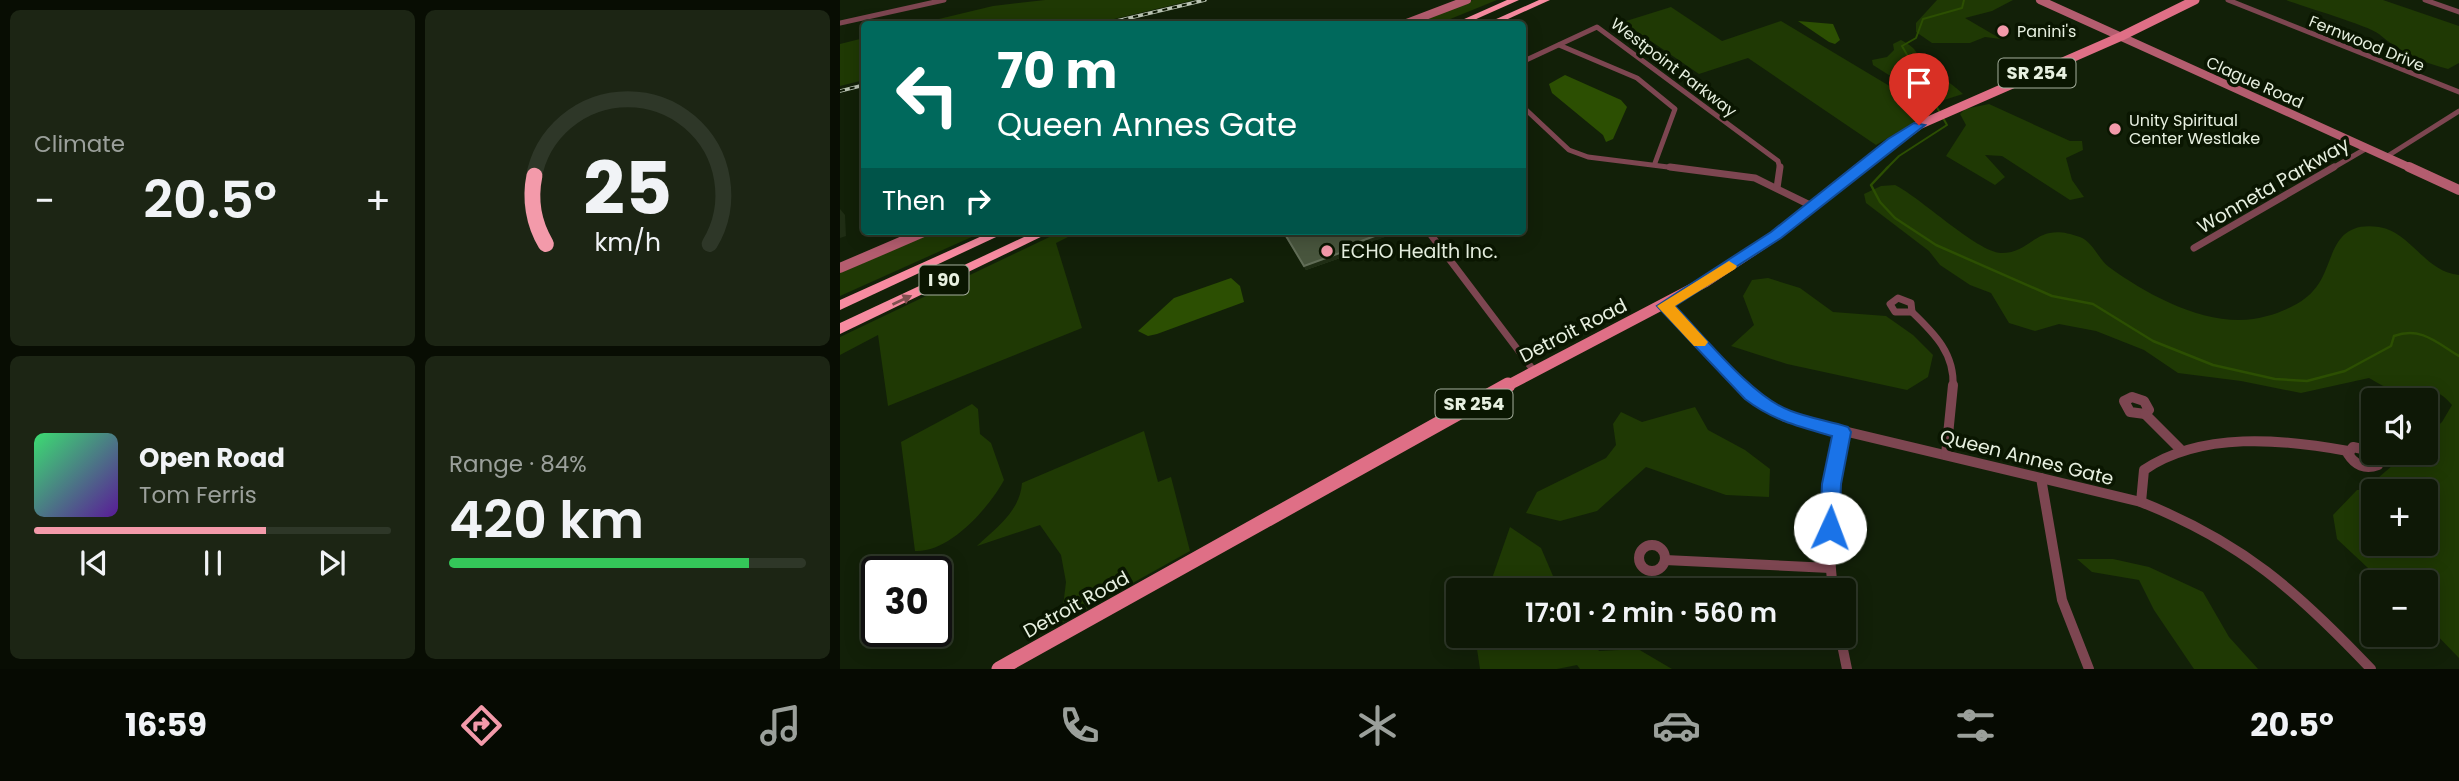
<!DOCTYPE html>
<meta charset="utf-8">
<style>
:root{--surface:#0e1806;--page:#1c2514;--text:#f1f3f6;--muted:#9ba09b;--line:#2e3728;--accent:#f39aaa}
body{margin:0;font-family:Poppins,sans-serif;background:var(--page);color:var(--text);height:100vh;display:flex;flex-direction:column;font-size:26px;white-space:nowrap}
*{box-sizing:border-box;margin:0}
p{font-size:23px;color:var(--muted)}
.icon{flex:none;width:38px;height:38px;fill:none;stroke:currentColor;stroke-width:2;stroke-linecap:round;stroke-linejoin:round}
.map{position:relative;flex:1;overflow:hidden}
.panel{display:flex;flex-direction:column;gap:10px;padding:10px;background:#080d03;width:840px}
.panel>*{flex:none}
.banner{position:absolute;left:21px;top:21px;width:665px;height:214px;border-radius:7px;box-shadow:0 4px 18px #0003,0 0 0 2px var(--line);background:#00695c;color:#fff;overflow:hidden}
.fabs{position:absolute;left:1521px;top:388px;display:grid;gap:14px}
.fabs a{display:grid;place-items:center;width:77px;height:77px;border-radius:7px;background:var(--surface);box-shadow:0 4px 18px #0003,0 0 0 2px var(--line);font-size:35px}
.speed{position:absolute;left:21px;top:556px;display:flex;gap:14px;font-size:35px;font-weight:700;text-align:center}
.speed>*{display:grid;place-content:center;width:91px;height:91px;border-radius:50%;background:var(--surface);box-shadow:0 4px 18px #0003,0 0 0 2px var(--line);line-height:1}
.speed .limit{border:4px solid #111;border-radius:10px;background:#fff;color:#111}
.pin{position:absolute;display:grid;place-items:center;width:60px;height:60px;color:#fff;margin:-72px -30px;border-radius:50% 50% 50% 0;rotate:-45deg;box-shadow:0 0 7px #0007}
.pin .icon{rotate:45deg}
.me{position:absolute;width:77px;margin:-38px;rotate:2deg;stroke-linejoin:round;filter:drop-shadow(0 0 5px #0008)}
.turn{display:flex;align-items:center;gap:24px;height:147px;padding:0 21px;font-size:32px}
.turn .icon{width:91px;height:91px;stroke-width:2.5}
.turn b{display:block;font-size:49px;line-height:60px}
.then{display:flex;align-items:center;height:66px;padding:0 21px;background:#0003;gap:14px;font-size:26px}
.big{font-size:52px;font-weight:600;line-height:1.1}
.panel .card{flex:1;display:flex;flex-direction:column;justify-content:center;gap:10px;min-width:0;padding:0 24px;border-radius:10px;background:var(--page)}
.panel .dial{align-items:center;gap:0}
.dial svg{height:182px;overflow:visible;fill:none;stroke:var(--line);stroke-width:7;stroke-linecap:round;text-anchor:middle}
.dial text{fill:var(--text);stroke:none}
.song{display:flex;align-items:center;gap:21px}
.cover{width:84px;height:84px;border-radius:10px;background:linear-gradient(135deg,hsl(140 70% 55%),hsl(270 70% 35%))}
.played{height:7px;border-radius:4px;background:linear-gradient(90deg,var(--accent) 65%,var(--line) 65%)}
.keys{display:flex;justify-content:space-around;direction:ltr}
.heat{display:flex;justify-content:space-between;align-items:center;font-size:38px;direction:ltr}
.charge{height:10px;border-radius:5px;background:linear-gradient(90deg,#34c759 84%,var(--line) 0)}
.panel .tiles{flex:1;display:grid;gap:10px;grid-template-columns:repeat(2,1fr)}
.trip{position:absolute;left:606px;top:578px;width:410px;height:70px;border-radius:7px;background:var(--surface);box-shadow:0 4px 18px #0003,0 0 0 2px var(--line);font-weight:600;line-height:70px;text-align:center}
.dock{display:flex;height:112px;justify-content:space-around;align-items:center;background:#060a02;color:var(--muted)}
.dock .icon{width:49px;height:49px}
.dock .active{color:var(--accent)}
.dock b{font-size:32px;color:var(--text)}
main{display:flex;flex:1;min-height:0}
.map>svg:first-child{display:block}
.green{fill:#1f3904;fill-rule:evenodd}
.water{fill:#2c4f02}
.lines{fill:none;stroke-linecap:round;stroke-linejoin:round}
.stream-far1{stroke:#2c4f02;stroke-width:2}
.stream{stroke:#2c4f02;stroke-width:2.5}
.street-far2{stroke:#7d4651;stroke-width:5}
.street-far1{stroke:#7d4651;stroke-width:7}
.street{stroke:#7d4651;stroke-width:10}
.secondary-far1{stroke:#b45d6f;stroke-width:8}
.secondary{stroke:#b45d6f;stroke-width:10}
.primary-far2{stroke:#df6f86;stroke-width:9}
.primary-far1{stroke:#df6f86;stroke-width:11}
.primary{stroke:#df6f86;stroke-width:15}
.highway{fill:#f78ba0;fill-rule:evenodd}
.rail-casing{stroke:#bbc5b4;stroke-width:3.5}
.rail{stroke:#0a1601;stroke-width:2;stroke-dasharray:5;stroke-linecap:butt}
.wall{fill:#34422a}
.shaded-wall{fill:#1f2d14}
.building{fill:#48553d;stroke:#616d57;stroke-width:2}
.oneway{fill:#805050}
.route{fill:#1a73e8;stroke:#114b97;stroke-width:2}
.slow{fill:#f59e0b}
.poi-dot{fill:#f39aaa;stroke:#0a1601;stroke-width:2.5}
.labels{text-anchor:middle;stroke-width:7;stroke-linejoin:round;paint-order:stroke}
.far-poi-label{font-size:16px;fill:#e7f0e0;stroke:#0a1601;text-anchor:start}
.far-street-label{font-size:16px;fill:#e7f0e0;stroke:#0a1601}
.shield{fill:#0a1601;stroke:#a5af9d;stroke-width:2}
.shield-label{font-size:18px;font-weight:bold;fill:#e7f0e0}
.street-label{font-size:19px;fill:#e7f0e0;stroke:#0a1601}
.poi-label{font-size:19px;fill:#e7f0e0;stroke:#0a1601;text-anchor:start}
</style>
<main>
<section class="panel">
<div class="tiles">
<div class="card"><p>Climate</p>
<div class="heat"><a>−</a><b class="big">20.5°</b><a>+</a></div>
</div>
<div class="card dial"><svg viewBox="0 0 100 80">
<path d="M14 69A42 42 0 1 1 86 69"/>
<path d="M14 69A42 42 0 0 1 9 39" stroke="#f39aaa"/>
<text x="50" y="56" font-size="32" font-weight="700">25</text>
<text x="50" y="72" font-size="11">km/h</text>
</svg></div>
<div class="card">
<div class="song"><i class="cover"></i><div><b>Open Road</b><p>Tom Ferris</p></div></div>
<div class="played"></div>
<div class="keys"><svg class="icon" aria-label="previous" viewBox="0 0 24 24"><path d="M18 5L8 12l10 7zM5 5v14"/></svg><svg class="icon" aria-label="pause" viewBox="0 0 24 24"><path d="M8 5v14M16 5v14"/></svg><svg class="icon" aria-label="next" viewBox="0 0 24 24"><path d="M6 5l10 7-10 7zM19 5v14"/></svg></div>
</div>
<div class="card"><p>Range · 84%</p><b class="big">420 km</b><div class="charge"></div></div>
</div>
</section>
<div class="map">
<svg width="1619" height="669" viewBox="0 0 1619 669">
<rect width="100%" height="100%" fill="#122008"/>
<!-- green -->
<g class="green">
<path d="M205 0H354L253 24H78L153 6Z"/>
<path d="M633 0H657L598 24H571Z"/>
<path d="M1097 0H1173L1152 11 1125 18 1161 39 1145 37 1130 43H1092L1076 32V23Z"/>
<path d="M1446 0H1543L1619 26V63L1608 69C1579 62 1556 49 1539 34 1527 25 1464 7 1446 0Z"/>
<path d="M831 7 882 41 941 21 1093 112 1036 145 908 58 859 74 783 22Z"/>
<path d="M24 38V80L0 86V44Z"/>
<path d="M1061 40C1079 50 1073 50 1084 63 1092 72 1112 83 1123 94L1088 105 1087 99 1033 65 1032 60 1047 57 1054 50 1053 44Z"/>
<path d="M1149 104 1230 141H1242L1243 150 1226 158 1232 180 1244 197 1230 200 1162 156 1145 155 1165 177 1155 185 1106 156 1126 125 1120 114 1125 109Z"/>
<path d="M1055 185C1080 197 1137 252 1161 253 1194 253 1195 220 1240 237 1254 243 1258 259 1269 267 1310 297 1375 332 1427 316 1442 312 1463 303 1473 291 1496 267 1487 220 1539 227 1571 232 1585 272 1619 275V658L1586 624V583H1544L1497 539 1493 515 1517 490H1524L1567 453H1586V437L1602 422 1612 405C1591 379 1572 394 1550 388 1543 387 1535 381 1529 378L1461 393 1401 381 1338 373 1304 350 1256 331 1219 324 1195 331 1169 323 1151 293 1130 285 1100 265 1089 251 1026 203 1024 194 1041 186ZM1533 492H1586V544H1533Z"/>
<path d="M97 231H145L0 296V273Z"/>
<path d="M222 231H240L216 243 242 328 48 406 38 335 0 355V337Z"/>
<path d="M928 278 960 288 993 312 1046 316 1073 335 1093 355 1088 377 1067 390 947 364 891 346 914 325 903 296 912 280Z"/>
<path d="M132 404 138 409 140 434 151 443 164 480C149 508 109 553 75 551L61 442Z"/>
<path d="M855 407 868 430 905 450 930 469 929 497 886 495 806 467 757 511 720 521 686 513 697 492 766 458 776 445 773 424 781 412 802 422Z"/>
<path d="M304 431 318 482 331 477 350 551 221 623 226 582 221 555 200 525 137 546C157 527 180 511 182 483Z"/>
<path d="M670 527 701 548 719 590H648Z"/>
<path d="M1237 559H1273L1309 567 1363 592 1389 637 1418 669H1354L1314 610 1299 580 1252 572Z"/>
<path d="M748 635 759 651 798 649 832 669H740L737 665 717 669H640L635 636Z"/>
</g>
<!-- water -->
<g class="water">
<path d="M958 21 993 24 1000 40 995 44 989 42Z"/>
<path d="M725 75 781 100 787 107 773 139 766 142 763 135 712 93 709 84Z"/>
<path d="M391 278 400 286 404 302 317 334 308 336 298 331 334 298Z"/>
</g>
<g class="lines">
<!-- stream-far1 -->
<path class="stream-far1" d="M1046 169 1059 156 1107 125 1062 46 1076 38 1083 19 1122 8 1124 0"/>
<!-- stream -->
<path class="stream" d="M1048 167 1031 185 1040 202 1055 218 1096 245 1212 296 1253 304 1313 341 1373 365 1435 379 1467 381 1505 371 1551 346 1554 336C1581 326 1597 343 1619 356"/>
<!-- street-far2 -->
<g class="street-far2">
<path d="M1388 0 1619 92"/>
<path d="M1585 0 1619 12"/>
<path d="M0 23 104 0"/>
<path d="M719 45 797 78 835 109 815 163"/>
<path d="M682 62 757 27 938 161 940 169"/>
<path d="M682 106 729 150 748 157 844 169"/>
<path d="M1546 157 1619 111"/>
<path d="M1491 169 1527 148"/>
</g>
<!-- street-far1 -->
<g class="street-far1">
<path d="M830 167 915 178 972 206"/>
<path d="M937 188 940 167"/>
<path d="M588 231 694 371"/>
<path d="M1354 248 1494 167"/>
<path d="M1058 298 1071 303 1072 312H1055L1050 304Z"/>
<path d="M825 306 903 387"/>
<path d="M1072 312C1095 334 1115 354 1113 387"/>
</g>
<!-- street -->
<g class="street">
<path d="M902 385 945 417 1301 502C1402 542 1457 591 1531 669"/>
<path d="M1292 397 1304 401 1309 410 1305 414 1290 412 1284 401Z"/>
<path d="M1305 414 1342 451"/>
<path d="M1513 447 1527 450 1538 459V465C1525 470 1515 465 1508 454Z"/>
<path d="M1106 455 1113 385"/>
<path d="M1201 478 1222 600 1249 669"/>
<path d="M1301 502 1304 470C1361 431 1443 439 1508 451"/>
<circle cx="812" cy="558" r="13"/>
<path d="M825 560 990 568"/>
<path d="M993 590C987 536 986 484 1002 432"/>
<path d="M1000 635 1007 669"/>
</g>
<!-- secondary-far1 -->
<g class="secondary-far1">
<path d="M1200 0 1573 169"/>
<path d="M564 24 627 0"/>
</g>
<!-- secondary -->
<g class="secondary">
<path d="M1569 167 1619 190"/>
<path d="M0 268 86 231"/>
</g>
<!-- primary-far2 -->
<path class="primary-far2" d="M1019 169 1079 125 1282 36 1355 0"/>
<!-- primary-far1 -->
<path class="primary-far1" d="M665 387 865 282 936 235 1021 167"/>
<!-- primary -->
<path class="primary" d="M159 669 668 385"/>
<!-- highway -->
<g class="highway">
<path d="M667 0H679L625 24H613Z"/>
<path d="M699 0H710L657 24H645Z"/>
<path d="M153 231H169L0 310V300Z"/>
<path d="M197 231H213L0 334V323Z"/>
</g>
<!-- rail casing -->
<g class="rail-casing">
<g id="rail">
<path d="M264 24 365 0"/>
<path d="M0 91 24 85"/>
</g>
</g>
<!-- rail -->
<use href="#rail" class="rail"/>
</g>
<!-- wall -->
<path class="wall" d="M442 231H552L553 234 519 246 520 251 466 270Z"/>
<!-- shaded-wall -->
<g class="shaded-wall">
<path d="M0 209 5 215 6 236 0 238Z"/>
<path d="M548 231H552L553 234 518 247 516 243Z"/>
<path d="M519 246 520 251 466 270 464 266Z"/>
</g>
<!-- building -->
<path class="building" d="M443 231H548L516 243 519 246 464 266Z"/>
<!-- one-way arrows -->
<defs><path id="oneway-solid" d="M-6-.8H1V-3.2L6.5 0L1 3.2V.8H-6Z" transform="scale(1.75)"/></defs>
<use class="oneway" href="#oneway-solid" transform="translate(62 300) rotate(-25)"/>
<!-- route -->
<path class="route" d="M1074 123 1085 125 941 238 835 306C864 336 913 398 951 411 969 418 989 421 1008 427L1011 432 1001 484 999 528 996 533H983L980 528 982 484 992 436C960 427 932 420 905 399L817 306 931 232 1048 139Z"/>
<!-- slow -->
<path class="slow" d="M889 261 897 266 895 269 835 306 868 342 865 346H854L817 306Z"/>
<!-- markers -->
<g class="poi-dot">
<circle cx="1163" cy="31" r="7"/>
<circle cx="1275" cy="129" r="7"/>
<circle cx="487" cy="251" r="7"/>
</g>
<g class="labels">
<!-- far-poi labels -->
<g class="far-poi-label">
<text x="1177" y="37">Panini's</text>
<text x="1289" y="126">Unity Spiritual<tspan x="1289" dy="18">Center Westlake</tspan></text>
</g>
<!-- far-street labels -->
<g class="far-street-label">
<text transform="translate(1527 43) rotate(22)" y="6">Fernwood Drive</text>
<text transform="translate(834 67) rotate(37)" y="6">Westpoint Parkway</text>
<text transform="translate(1415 82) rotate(24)" y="6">Clague Road</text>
</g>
<!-- shield labels -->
<g class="shield">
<rect x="1158.5" y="58.5" width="77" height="29" rx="5"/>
<rect x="79.5" y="265.5" width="49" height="29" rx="5"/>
<rect x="595.5" y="389.5" width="77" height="29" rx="5"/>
</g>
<g class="shield-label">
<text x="1197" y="79">SR 254</text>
<text x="104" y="286">I 90</text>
<text x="634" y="410">SR 254</text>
</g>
<!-- street labels -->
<g class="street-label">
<text transform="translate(1433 185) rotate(-30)" y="7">Wonneta Parkway</text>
<text transform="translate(733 330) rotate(-27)" y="7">Detroit Road</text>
<text transform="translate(1187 457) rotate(14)" y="7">Queen Annes Gate</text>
<text transform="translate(236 604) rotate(-29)" y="7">Detroit Road</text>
</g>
<!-- poi labels -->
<g class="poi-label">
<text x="501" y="258">ECHO Health Inc.</text>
</g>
</g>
</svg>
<div class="fabs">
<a><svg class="icon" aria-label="sound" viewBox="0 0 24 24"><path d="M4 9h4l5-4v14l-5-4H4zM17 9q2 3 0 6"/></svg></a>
<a>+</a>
<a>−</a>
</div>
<div class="speed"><div class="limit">30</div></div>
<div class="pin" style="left:1079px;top:125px;background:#d93025"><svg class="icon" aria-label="arrive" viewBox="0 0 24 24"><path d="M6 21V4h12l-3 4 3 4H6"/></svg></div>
<svg class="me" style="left:990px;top:528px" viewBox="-20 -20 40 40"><circle r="19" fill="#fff"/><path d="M0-13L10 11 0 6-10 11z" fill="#1a73e8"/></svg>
<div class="trip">17:01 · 2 min · 560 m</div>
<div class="banner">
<div class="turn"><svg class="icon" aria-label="left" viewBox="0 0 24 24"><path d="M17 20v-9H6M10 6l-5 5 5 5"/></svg><div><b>70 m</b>Queen Annes Gate</div></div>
<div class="then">Then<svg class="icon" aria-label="right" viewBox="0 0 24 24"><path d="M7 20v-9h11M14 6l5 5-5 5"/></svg></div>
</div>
</div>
</main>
<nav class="dock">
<b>16:59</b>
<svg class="icon active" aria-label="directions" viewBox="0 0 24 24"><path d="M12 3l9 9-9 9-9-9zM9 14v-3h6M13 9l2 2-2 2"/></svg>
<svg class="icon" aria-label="music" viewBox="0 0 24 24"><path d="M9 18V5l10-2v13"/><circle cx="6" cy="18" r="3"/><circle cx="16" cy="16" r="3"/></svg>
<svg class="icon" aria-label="phone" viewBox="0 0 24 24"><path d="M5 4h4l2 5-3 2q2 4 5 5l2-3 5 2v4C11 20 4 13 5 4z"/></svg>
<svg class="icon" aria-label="climate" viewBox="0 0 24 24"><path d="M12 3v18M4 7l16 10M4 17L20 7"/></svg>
<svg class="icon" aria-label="car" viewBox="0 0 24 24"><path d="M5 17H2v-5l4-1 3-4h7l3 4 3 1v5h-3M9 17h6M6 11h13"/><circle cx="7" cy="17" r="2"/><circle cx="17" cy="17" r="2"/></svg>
<svg class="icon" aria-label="filters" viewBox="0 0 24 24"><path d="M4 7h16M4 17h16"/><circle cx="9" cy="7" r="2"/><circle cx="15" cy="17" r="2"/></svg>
<b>20.5°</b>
</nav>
